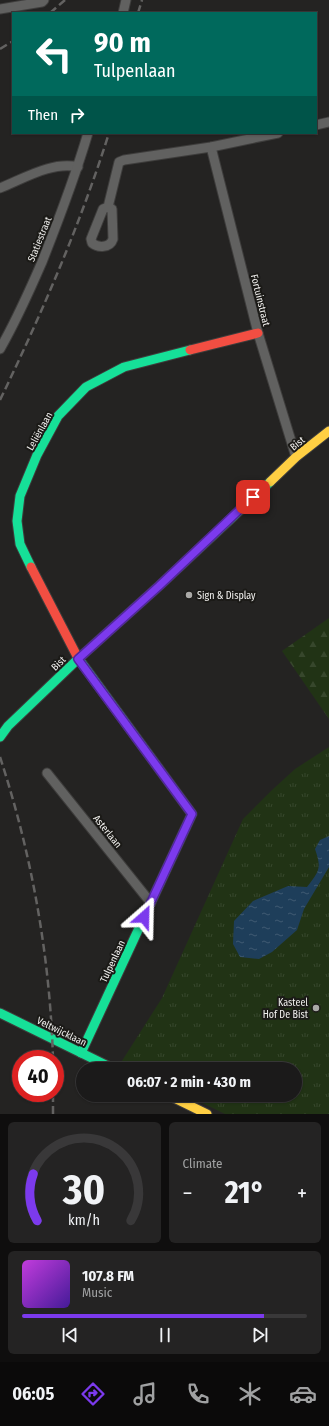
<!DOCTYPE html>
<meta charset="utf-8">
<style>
:root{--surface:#1b1a1a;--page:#242323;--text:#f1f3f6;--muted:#a0a1a2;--line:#393839;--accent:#7c3aed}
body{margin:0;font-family:"Fira Sans Condensed",sans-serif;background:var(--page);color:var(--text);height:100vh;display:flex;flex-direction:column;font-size:15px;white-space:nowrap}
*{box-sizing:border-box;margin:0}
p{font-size:13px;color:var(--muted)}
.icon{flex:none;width:22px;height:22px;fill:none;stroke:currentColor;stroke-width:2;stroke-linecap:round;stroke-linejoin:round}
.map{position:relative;height:1114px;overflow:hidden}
.drawer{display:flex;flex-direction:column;gap:8px;padding:8px;background:#0f0e0e;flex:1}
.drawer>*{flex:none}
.guide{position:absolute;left:12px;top:12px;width:305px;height:122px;border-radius:0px;box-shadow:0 1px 3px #0004,0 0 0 1px var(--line);background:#00695c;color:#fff;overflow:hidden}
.speed{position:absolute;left:12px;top:1050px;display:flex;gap:8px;font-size:20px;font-weight:700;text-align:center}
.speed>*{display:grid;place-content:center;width:52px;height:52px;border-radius:50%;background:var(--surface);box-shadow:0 1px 3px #0004,0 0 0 1px var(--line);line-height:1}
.speed .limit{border:6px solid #d22;background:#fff;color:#111}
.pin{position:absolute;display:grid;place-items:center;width:34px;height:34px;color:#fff;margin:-17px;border-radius:8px;box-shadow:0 2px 6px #0006}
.me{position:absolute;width:44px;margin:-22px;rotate:25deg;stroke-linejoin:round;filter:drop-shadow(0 0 3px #0008)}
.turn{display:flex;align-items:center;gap:14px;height:84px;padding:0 16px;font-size:18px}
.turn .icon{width:52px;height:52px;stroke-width:2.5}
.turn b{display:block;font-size:28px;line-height:34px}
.then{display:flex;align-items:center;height:38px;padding:0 16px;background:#0003;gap:8px;font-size:15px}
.big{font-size:30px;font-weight:700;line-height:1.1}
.drawer .tile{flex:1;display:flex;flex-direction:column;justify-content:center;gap:6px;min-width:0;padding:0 14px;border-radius:6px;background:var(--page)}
.drawer .dial{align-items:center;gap:0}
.dial svg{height:104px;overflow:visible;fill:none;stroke:var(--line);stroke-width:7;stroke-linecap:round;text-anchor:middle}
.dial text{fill:var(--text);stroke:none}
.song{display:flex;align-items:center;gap:12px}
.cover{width:48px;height:48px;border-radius:6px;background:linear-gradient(135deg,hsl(290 70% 55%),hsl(260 70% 35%))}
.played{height:4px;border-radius:2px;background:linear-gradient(90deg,var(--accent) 85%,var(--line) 85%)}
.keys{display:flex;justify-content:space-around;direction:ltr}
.heat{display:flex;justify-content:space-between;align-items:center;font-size:22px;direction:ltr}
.drawer .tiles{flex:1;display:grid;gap:8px;grid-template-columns:1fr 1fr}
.tile:last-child{grid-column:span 2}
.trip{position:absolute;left:76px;top:1062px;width:226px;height:40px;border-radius:20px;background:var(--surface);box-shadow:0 1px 3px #0004,0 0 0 1px var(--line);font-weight:700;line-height:40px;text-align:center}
.tabs{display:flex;height:64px;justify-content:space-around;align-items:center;background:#0b0a0a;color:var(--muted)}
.tabs .icon{width:28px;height:28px}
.tabs .current{color:var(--accent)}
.tabs b{font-size:18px;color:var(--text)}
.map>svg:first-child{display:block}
.forest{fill:url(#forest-firs)}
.park{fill:url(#park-tufts)}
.water{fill:url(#water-ripples)}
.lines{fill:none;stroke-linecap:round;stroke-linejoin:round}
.street-casing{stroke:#3e3d3c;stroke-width:11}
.fast-casing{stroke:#3e3d3c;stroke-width:11}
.slow-casing{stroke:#3e3d3c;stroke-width:11}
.jam-casing{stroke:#3e3d3c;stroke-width:11}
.street{stroke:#616160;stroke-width:9}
.fast{stroke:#16e098;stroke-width:9}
.slow{stroke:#ffcf43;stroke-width:9}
.jam{stroke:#f24e42;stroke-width:9}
.rail{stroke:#636261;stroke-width:2.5;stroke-dasharray:8 4;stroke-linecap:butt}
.route-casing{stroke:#51269a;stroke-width:10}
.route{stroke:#7c3aed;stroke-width:7}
.poi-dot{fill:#aaa9a7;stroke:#1b1a17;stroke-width:1.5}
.labels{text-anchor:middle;stroke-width:4;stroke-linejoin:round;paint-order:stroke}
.street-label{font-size:10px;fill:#f2f1ef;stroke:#1b1a17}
.poi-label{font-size:10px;fill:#f2f1ef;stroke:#1b1a17;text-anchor:start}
</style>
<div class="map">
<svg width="329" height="1114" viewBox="0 0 329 1114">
<defs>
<pattern id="forest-firs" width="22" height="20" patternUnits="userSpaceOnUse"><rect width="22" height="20" fill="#213315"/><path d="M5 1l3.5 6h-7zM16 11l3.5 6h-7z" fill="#37472c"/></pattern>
<pattern id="park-tufts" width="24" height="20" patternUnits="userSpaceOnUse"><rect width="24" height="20" fill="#213315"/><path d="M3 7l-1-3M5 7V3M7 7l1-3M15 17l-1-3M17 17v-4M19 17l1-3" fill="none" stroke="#37472c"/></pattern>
<pattern id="water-ripples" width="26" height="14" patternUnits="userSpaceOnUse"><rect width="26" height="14" fill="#1e3e5a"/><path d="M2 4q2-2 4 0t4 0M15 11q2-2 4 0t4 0" fill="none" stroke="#3f5a72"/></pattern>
</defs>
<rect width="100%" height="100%" fill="#242322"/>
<!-- forest -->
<path class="forest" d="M329 618V719L282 651Z"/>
<!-- park -->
<path class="park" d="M329 747V1114H225L186 1095H295V1069H130L120 1064 162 998 243 819 271 791 295 769Z"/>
<!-- water -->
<path class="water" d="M329 836V867L304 909 297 930 272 952 259 959 240 957 233 944 234 921 253 901 288 886 307 887C319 871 322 869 315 849L320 840Z"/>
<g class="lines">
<!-- street casing -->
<g class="street-casing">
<g id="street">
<path d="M0 9 42 2 44 0"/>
<path d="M123 13 126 0"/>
<path d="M316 125 329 122"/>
<path d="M211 147 258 333 296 457"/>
<path d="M0 188C23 179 52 161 78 167"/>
<path d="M108 207 112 209 113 239C110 248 98 248 92 243L91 239 103 209 108 207 119 162 124 160 211 147 278 133"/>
<path d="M0 349C16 321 29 292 42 262 59 219 75 177 88 133"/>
<path d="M47 773 151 903"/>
</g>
</g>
<!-- fast casing -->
<g class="fast-casing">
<g id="fast">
<path d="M31 567 20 544 17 521 20 496 37 455 58 416 86 387 124 367 190 350"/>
<path d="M78 658 192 814 81 1053"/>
<path d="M0 737 8 726 78 659 159 586 270 482"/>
<path d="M0 1013 114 1069"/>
</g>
</g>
<!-- slow casing -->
<g class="slow-casing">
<g id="slow">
<path d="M270 482 296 457 329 431"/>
<path d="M168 1095 207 1114"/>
</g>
</g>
<!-- jam casing -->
<g class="jam-casing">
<g id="jam">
<path d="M190 350 258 333"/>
<path d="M31 567 78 658"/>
</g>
</g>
<!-- street -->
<use href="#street" class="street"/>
<!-- fast -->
<use href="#fast" class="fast"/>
<!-- slow -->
<use href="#slow" class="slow"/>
<!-- jam -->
<use href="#jam" class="jam"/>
<!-- rail -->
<g class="rail">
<path d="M50 13 65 0"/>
<path d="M138 13 142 0"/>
<path d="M0 49 13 41"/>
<path d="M0 400C42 313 80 225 109 133"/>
<path d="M0 757C32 855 50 957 53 1059"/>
<path d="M53 1114V1093"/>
</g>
</g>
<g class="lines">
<!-- route casing -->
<g class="route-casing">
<path id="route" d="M144 917 192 814 78 659 159 586 253 497"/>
</g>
<!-- route -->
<use href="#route" class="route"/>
</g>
<!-- markers -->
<g class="poi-dot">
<circle cx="189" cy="595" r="4"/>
<circle cx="316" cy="1008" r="4"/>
</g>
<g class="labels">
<!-- street labels -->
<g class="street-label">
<text transform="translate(39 239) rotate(-68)" y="4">Statiestraat</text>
<text transform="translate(261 300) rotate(76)" y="4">Fortuinstraat</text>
<text transform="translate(39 431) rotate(-61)" y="4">Leliënlaan</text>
<text transform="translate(297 443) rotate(-39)" y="4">Bist</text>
<text transform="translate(58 663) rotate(-44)" y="4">Bist</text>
<text transform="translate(108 831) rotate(51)" y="4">Asterlaan</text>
<text transform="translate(112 961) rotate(-65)" y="4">Tulpenlaan</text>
<text transform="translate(62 1031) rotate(26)" y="4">Veltwijcklaan</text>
</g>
<!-- poi labels -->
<g class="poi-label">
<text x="197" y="599">Sign &amp; Display</text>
<text x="308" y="1006" text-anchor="end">Kasteel<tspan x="308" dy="12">Hof De Bist</tspan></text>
</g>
</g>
</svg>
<div class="speed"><div class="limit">40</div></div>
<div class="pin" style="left:253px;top:497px;background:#d93025"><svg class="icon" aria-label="arrive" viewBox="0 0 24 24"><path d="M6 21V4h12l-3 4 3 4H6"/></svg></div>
<svg class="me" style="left:144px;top:917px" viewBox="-20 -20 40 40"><path d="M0-17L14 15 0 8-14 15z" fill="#7c3aed" stroke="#fff" stroke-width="4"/></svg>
<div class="trip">06:07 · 2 min · 430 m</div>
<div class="guide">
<div class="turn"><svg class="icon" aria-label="left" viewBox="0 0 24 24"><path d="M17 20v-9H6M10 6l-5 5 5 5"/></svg><div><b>90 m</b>Tulpenlaan</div></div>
<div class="then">Then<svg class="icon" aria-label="right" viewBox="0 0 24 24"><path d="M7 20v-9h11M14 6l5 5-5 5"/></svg></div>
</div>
</div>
<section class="drawer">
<div class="tiles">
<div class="tile dial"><svg viewBox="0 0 100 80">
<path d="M14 69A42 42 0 1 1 86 69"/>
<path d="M14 69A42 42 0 0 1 11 33" stroke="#7c3aed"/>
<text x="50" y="56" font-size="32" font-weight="700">30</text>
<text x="50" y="72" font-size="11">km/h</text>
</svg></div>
<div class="tile"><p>Climate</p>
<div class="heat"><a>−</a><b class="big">21°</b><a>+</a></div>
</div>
<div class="tile">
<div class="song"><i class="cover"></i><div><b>107.8 FM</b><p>Music</p></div></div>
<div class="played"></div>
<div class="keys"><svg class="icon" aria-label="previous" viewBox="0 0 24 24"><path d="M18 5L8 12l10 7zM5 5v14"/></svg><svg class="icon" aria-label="pause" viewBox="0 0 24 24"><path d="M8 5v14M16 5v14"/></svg><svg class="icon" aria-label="next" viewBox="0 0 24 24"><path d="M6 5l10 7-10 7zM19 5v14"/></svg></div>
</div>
</div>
</section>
<nav class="tabs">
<b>06:05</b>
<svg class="icon current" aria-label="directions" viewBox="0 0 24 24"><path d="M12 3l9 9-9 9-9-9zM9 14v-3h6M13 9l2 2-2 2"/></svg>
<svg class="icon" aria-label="music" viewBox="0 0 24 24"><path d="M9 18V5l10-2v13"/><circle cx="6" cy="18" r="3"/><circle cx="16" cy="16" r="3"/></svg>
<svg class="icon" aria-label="phone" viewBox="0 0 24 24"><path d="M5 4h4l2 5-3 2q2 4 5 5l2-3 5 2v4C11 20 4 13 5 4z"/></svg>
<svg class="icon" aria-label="climate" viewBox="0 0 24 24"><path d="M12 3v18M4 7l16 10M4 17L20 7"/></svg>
<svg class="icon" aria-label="car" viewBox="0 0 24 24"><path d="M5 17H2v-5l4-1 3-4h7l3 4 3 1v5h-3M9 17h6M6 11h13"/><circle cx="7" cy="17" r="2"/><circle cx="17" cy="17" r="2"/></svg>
</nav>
